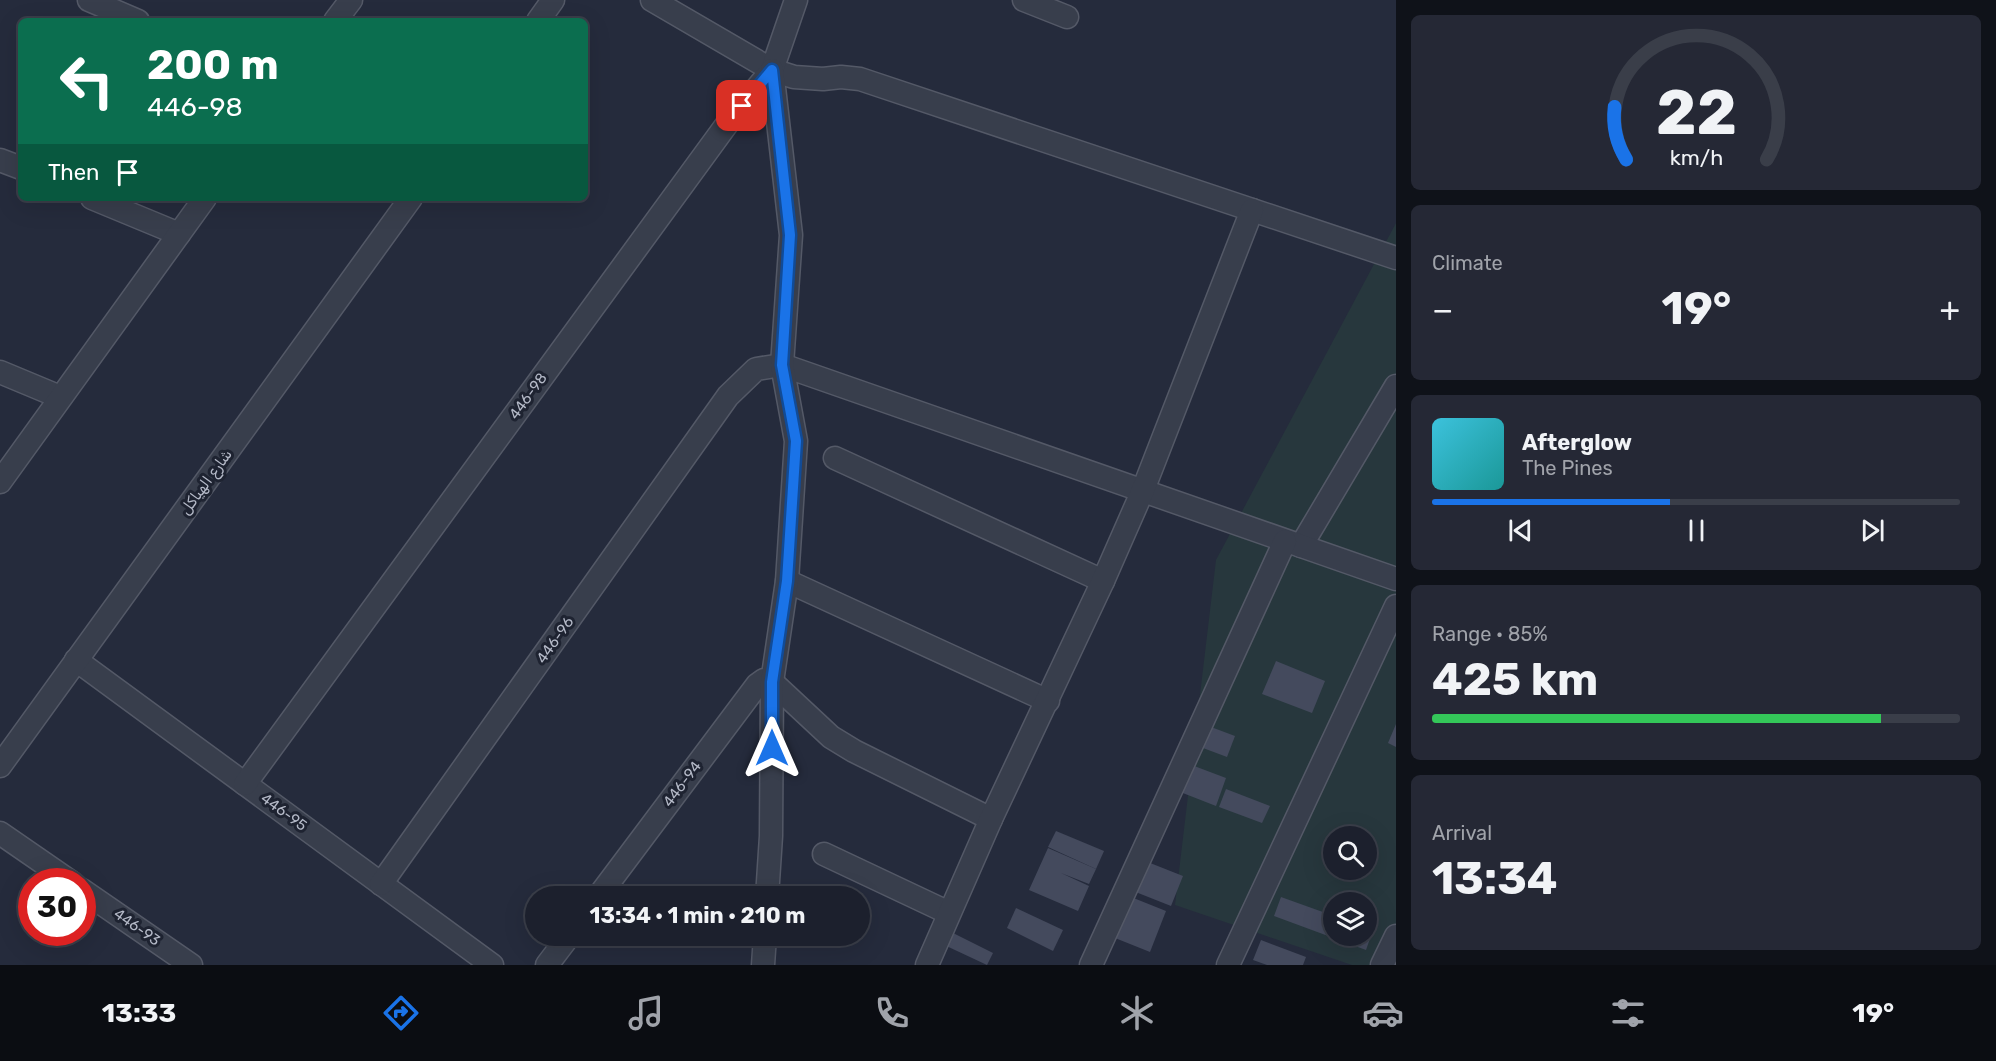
<!DOCTYPE html>
<meta charset="utf-8">
<style>
:root{--surface:#1c202d;--page:#252835;--text:#f1f3f6;--muted:#a0a3aa;--line:#3a3e49;--accent:#1a73e8}
body{margin:0;font-family:Rubik,Vazirmatn,sans-serif;background:var(--page);color:var(--text);height:100vh;display:flex;flex-direction:column;font-size:22px;white-space:nowrap}
*{box-sizing:border-box;margin:0}
p{font-size:20px;color:var(--muted)}
.icon{flex:none;width:33px;height:33px;fill:none;stroke:currentColor;stroke-width:2;stroke-linecap:round;stroke-linejoin:round}
.map{position:relative;flex:1;overflow:hidden}
.side{display:flex;flex-direction:column;gap:15px;padding:15px;background:#0f1219;width:600px}
.side>*{flex:none}
.top-card{position:absolute;left:18px;top:18px;width:570px;height:183px;border-radius:9px;box-shadow:0 6px 24px #0002,0 0 0 2px var(--line);background:#0b6e4f;color:#fff;overflow:hidden}
.fabs{position:absolute;left:1323px;top:826px;display:grid;gap:12px}
.fabs a{display:grid;place-items:center;width:54px;height:54px;border-radius:50%;background:var(--surface);box-shadow:0 6px 24px #0002,0 0 0 2px var(--line);font-size:30px}
.speed{position:absolute;left:18px;top:868px;display:flex;gap:12px;font-size:30px;font-weight:700;text-align:center}
.speed>*{display:grid;place-content:center;width:78px;height:78px;border-radius:50%;background:var(--surface);box-shadow:0 6px 24px #0002,0 0 0 2px var(--line);line-height:1}
.speed .limit{border:9px solid #d22;background:#fff;color:#111}
.pin{position:absolute;display:grid;place-items:center;width:51px;height:51px;color:#fff;margin:-26px;border-radius:12px;box-shadow:0 3px 9px #0006}
.me{position:absolute;width:66px;margin:-33px;rotate:0deg;stroke-linejoin:round;filter:drop-shadow(0 0 4px #0008)}
.turn{display:flex;align-items:center;gap:21px;height:126px;padding:0 30px;font-size:27px}
.turn .icon{width:78px;height:78px;stroke-width:2.5}
.turn b{display:block;font-size:42px;line-height:51px}
.then{display:flex;align-items:center;height:57px;padding:0 30px;background:#0003;gap:12px;font-size:22px}
.big{font-size:45px;font-weight:700;line-height:1.1}
.side .tile{flex:1;display:flex;flex-direction:column;justify-content:center;gap:9px;min-width:0;padding:0 21px;border-radius:9px;background:var(--page)}
.side .dial{align-items:center;gap:0}
.dial svg{height:156px;overflow:visible;fill:none;stroke:var(--line);stroke-width:7;stroke-linecap:round;text-anchor:middle}
.dial text{fill:var(--text);stroke:none}
.song{display:flex;align-items:center;gap:18px}
.cover{width:72px;height:72px;border-radius:9px;background:linear-gradient(135deg,hsl(190 70% 55%),hsl(180 70% 35%))}
.played{height:6px;border-radius:3px;background:linear-gradient(90deg,var(--accent) 45%,var(--line) 45%)}
.keys{display:flex;justify-content:space-around;direction:ltr}
.heat{display:flex;justify-content:space-between;align-items:center;font-size:33px;direction:ltr}
.charge{height:9px;border-radius:4px;background:linear-gradient(90deg,#34c759 85%,var(--line) 0)}
.trip{position:absolute;left:525px;top:886px;width:345px;height:60px;border-radius:30px;background:var(--surface);box-shadow:0 6px 24px #0002,0 0 0 2px var(--line);font-weight:700;line-height:60px;text-align:center}
.tab-bar{display:flex;height:96px;justify-content:space-around;align-items:center;background:#0b0d12;color:var(--muted)}
.tab-bar .icon{width:42px;height:42px}
.tab-bar .selected{color:var(--accent)}
.tab-bar b{font-size:27px;color:var(--text)}
main{display:flex;flex:1;min-height:0}
.map>svg:first-child{display:block}
.green{fill:#27373d;fill-rule:evenodd}
.building{fill:#444a5d}
.lines{fill:none;stroke-linecap:round;stroke-linejoin:round}
.minor-casing{stroke:#545967;stroke-width:25}
.minor{stroke:#383e4c;stroke-width:22}
.route-casing{stroke:#114b97;stroke-width:15}
.route{stroke:#1a73e8;stroke-width:10}
.labels{text-anchor:middle;stroke-width:6;stroke-linejoin:round;paint-order:stroke}
.street-label{font-size:15px;fill:#b4b9c7;stroke:#1e2331}
</style>
<main>
<div class="map">
<svg width="1396" height="965" viewBox="0 0 1396 965">
<rect width="100%" height="100%" fill="#252b3c"/>
<!-- green -->
<path class="green" d="M1396 223V965H1352L1175 905 1216 560ZM1334 837H1366V870H1334ZM1334 903H1366V936H1334Z"/>
<!-- building -->
<g class="building">
<path d="M1276 661 1325 681 1312 713 1262 694Z"/>
<path d="M1195 721 1235 736 1227 757 1187 742Z"/>
<path d="M1396 724V747L1388 743Z"/>
<path d="M1181 761 1226 778 1216 806 1170 788Z"/>
<path d="M1226 789 1270 806 1262 823 1219 807Z"/>
<path d="M1056 831 1104 851 1096 869 1048 847Z"/>
<path d="M1048 848 1096 869 1089 884 1061 873 1089 886 1078 911 1029 890Z"/>
<path d="M1135 857 1183 876 1171 906 1123 887Z"/>
<path d="M1121 893 1166 911 1150 952 1105 934Z"/>
<path d="M1281 897 1334 916V936H1366V928L1373 930 1366 950 1274 916Z"/>
<path d="M1016 908 1063 930 1053 951 1007 928Z"/>
<path d="M947 930 993 953 987 965 940 943Z"/>
<path d="M1261 940 1306 957 1303 965H1267L1253 960Z"/>
</g>
<g class="lines">
<!-- minor casing -->
<g class="minor-casing">
<g id="minor">
<path d="M89 0 138 21"/>
<path d="M652 0 772 70 794 77 823 79 841 77 860 79 1396 258"/>
<path d="M1024 0 1067 17"/>
<path d="M335 21 351 0"/>
<path d="M538 21 553 0"/>
<path d="M0 160 21 168"/>
<path d="M92 198 179 234"/>
<path d="M0 372 60 397"/>
<path d="M835 458 1103 581"/>
<path d="M0 482 205 198"/>
<path d="M1301 546 1396 386"/>
<path d="M787 581 1048 701"/>
<path d="M76 660 492 965"/>
<path d="M0 766 411 198"/>
<path d="M245 784 727 124 772 70 796 0"/>
<path d="M0 833 71 882"/>
<path d="M824 854 949 913"/>
<path d="M381 884 728 396 756 369 782 365 1396 579"/>
<path d="M82 890 191 965"/>
<path d="M598 897 757 685 764 680 772 682 831 737 854 751 991 819"/>
<path d="M767 897 771 836 772 682 787 581 796 441 782 365 791 235 772 70"/>
<path d="M547 965 569 936"/>
<path d="M763 965 765 936"/>
<path d="M927 965 991 819 1103 581 1143 490 1252 210"/>
<path d="M1091 965 1285 541"/>
<path d="M1228 965 1396 606"/>
<path d="M1382 965 1396 936"/>
</g>
</g>
<!-- minor -->
<use href="#minor" class="minor"/>
</g>
<g class="lines">
<!-- route casing -->
<g class="route-casing">
<path id="route" d="M742 106 772 70 790 235 782 365 796 441 787 581 772 682V748"/>
</g>
<!-- route -->
<use href="#route" class="route"/>
</g>
<g class="labels">
<!-- street labels -->
<g class="street-label">
<text transform="translate(528 396) rotate(-54)" y="5">446-98</text>
<text transform="translate(206 482) rotate(-54)" y="5">شارع الهياكل</text>
<text transform="translate(555 640) rotate(-55)" y="5">446-96</text>
<text transform="translate(682 784) rotate(-53)" y="5">446-94</text>
<text transform="translate(284 812) rotate(36)" y="5">446-95</text>
<text transform="translate(137 927) rotate(35)" y="5">446-93</text>
</g>
</g>
</svg>
<div class="fabs">
<a><svg class="icon" aria-label="search" viewBox="0 0 24 24"><circle cx="10" cy="10" r="6"/><path d="M15 15l6 6"/></svg></a>
<a><svg class="icon" aria-label="layers" viewBox="0 0 24 24"><path d="M12 4l9 5-9 5-9-5zM3 14l9 5 9-5"/></svg></a>
</div>
<div class="speed"><div class="limit">30</div></div>
<div class="pin" style="left:742px;top:106px;background:#d93025"><svg class="icon" aria-label="arrive" viewBox="0 0 24 24"><path d="M6 21V4h12l-3 4 3 4H6"/></svg></div>
<svg class="me" style="left:772px;top:748px" viewBox="-20 -20 40 40"><path d="M0-17L14 15 0 8-14 15z" fill="#1a73e8" stroke="#fff" stroke-width="4"/></svg>
<div class="trip">13:34 · 1 min · 210 m</div>
<div class="top-card">
<div class="turn"><svg class="icon" aria-label="left" viewBox="0 0 24 24"><path d="M17 20v-9H6M10 6l-5 5 5 5"/></svg><div><b>200 m</b>446-98</div></div>
<div class="then">Then<svg class="icon" aria-label="arrive" viewBox="0 0 24 24"><path d="M6 21V4h12l-3 4 3 4H6"/></svg></div>
</div>
</div>
<section class="side">
<div class="tile dial"><svg viewBox="0 0 100 80">
<path d="M14 69A42 42 0 1 1 86 69"/>
<path d="M14 69A42 42 0 0 1 8 42" stroke="#1a73e8"/>
<text x="50" y="56" font-size="32" font-weight="700">22</text>
<text x="50" y="72" font-size="11">km/h</text>
</svg></div>
<div class="tile"><p>Climate</p>
<div class="heat"><a>−</a><b class="big">19°</b><a>+</a></div>
</div>
<div class="tile">
<div class="song"><i class="cover"></i><div><b>Afterglow</b><p>The Pines</p></div></div>
<div class="played"></div>
<div class="keys"><svg class="icon" aria-label="previous" viewBox="0 0 24 24"><path d="M18 5L8 12l10 7zM5 5v14"/></svg><svg class="icon" aria-label="pause" viewBox="0 0 24 24"><path d="M8 5v14M16 5v14"/></svg><svg class="icon" aria-label="next" viewBox="0 0 24 24"><path d="M6 5l10 7-10 7zM19 5v14"/></svg></div>
</div>
<div class="tile"><p>Range · 85%</p><b class="big">425 km</b><div class="charge"></div></div>
<div class="tile"><p>Arrival</p><b class="big">13:34</b></div>
</section>
</main>
<nav class="tab-bar">
<b>13:33</b>
<svg class="icon selected" aria-label="directions" viewBox="0 0 24 24"><path d="M12 3l9 9-9 9-9-9zM9 14v-3h6M13 9l2 2-2 2"/></svg>
<svg class="icon" aria-label="music" viewBox="0 0 24 24"><path d="M9 18V5l10-2v13"/><circle cx="6" cy="18" r="3"/><circle cx="16" cy="16" r="3"/></svg>
<svg class="icon" aria-label="phone" viewBox="0 0 24 24"><path d="M5 4h4l2 5-3 2q2 4 5 5l2-3 5 2v4C11 20 4 13 5 4z"/></svg>
<svg class="icon" aria-label="climate" viewBox="0 0 24 24"><path d="M12 3v18M4 7l16 10M4 17L20 7"/></svg>
<svg class="icon" aria-label="car" viewBox="0 0 24 24"><path d="M5 17H2v-5l4-1 3-4h7l3 4 3 1v5h-3M9 17h6M6 11h13"/><circle cx="7" cy="17" r="2"/><circle cx="17" cy="17" r="2"/></svg>
<svg class="icon" aria-label="filters" viewBox="0 0 24 24"><path d="M4 7h16M4 17h16"/><circle cx="9" cy="7" r="2"/><circle cx="15" cy="17" r="2"/></svg>
<b>19°</b>
</nav>
